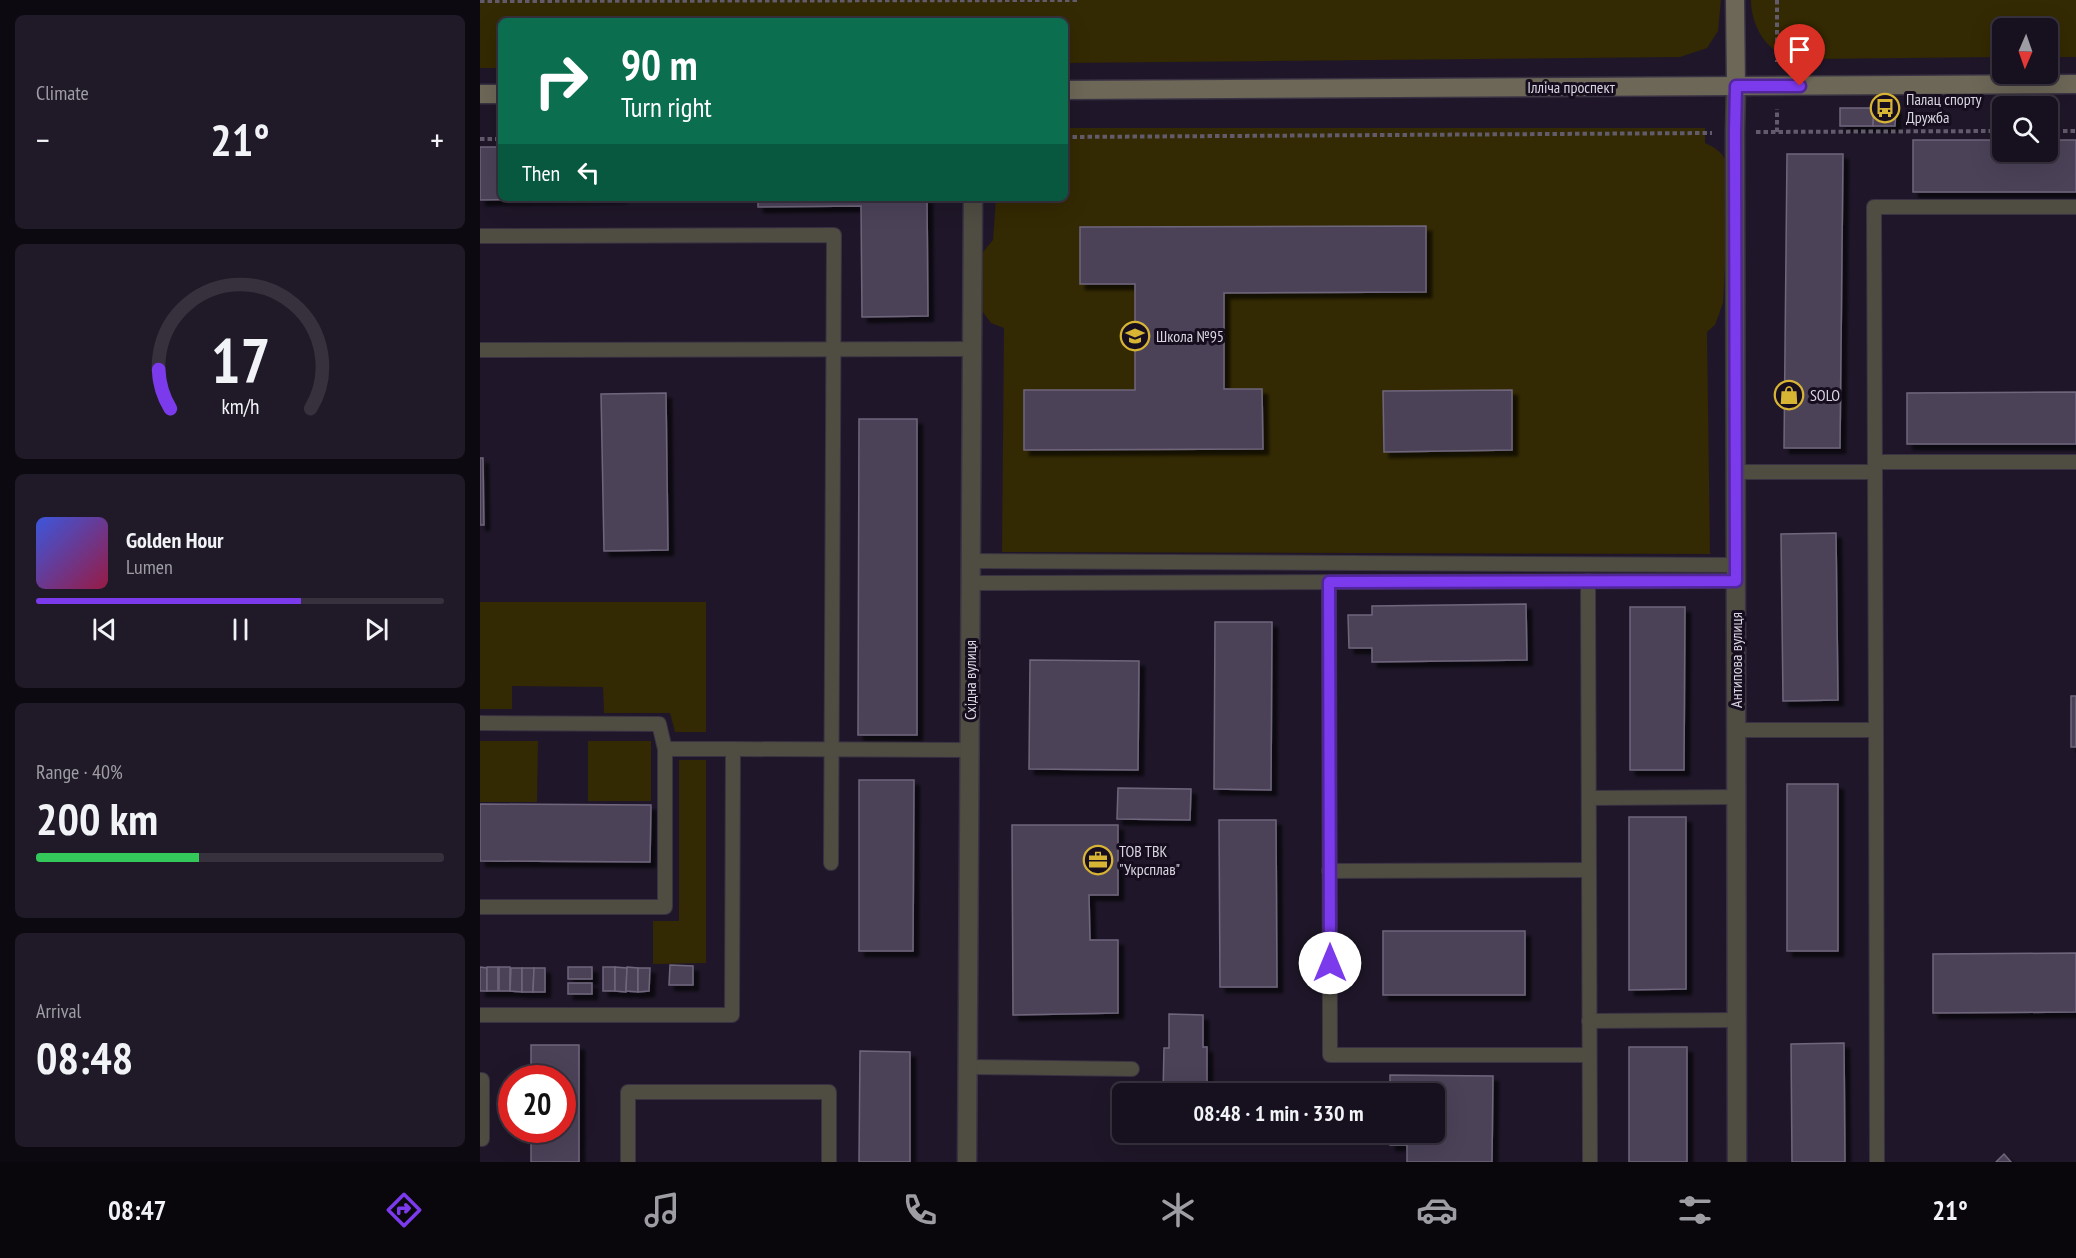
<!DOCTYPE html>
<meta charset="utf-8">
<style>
:root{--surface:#17111f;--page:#201a28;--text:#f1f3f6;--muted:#9e9da4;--line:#36313d;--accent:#7c3aed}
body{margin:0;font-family:"PT Sans Narrow",sans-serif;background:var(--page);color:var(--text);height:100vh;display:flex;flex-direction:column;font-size:22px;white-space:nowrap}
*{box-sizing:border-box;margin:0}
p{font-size:20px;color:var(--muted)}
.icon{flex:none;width:33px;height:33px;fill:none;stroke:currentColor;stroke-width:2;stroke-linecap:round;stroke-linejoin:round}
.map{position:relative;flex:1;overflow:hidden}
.side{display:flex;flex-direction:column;gap:15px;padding:15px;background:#0d0911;width:480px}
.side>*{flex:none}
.top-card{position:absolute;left:18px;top:18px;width:570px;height:183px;border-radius:9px;box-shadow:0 6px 24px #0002,0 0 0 2px var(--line);background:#0b6e4f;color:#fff;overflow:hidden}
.needle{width:39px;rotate:182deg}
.tools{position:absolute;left:1512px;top:18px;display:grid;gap:12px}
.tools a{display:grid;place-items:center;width:66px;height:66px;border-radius:9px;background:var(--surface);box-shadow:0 6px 24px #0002,0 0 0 2px var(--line);font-size:30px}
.speed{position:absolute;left:18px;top:1065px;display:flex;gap:12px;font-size:30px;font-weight:700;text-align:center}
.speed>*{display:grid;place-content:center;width:78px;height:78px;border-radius:50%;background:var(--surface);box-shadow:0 6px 24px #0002,0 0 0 2px var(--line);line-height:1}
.speed .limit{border:9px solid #d22;background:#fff;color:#111}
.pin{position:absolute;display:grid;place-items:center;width:51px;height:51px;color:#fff;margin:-62px -26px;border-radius:50% 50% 50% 0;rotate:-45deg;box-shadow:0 0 6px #0007}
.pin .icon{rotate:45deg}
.me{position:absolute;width:66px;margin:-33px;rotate:0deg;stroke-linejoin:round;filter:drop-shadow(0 0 4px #0008)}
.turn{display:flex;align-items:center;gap:21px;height:126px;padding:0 24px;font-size:27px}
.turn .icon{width:78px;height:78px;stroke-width:2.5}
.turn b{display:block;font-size:42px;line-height:51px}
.then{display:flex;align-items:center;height:57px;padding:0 24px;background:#0003;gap:12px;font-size:22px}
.big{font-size:45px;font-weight:700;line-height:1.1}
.side .card{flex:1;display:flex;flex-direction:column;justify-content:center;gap:9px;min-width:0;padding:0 21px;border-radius:9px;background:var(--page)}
.side .dial{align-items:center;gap:0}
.dial svg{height:156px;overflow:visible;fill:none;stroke:var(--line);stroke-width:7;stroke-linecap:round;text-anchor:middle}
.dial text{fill:var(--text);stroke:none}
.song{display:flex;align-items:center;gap:18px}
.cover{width:72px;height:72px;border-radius:9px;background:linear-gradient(135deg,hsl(230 70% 55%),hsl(340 70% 35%))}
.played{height:6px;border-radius:3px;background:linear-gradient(90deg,var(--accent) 65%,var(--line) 65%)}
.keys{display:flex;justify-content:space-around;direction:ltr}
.heat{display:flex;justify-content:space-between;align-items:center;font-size:33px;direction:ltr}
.charge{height:9px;border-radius:4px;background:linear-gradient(90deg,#34c759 40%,var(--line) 0)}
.trip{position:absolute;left:632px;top:1083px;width:333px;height:60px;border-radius:9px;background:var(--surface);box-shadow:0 6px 24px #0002,0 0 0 2px var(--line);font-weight:700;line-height:60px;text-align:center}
.menu{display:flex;height:96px;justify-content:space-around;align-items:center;background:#09070c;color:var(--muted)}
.menu .icon{width:42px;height:42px}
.menu .selected{color:var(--accent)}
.menu b{font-size:27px;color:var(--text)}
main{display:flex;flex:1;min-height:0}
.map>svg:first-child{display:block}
.green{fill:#332902}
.building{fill:#4b4358;stroke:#6f667c;stroke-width:1.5;filter:url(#shadow)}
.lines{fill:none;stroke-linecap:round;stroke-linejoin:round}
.lane-casing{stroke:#393243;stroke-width:16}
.street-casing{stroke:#393243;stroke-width:21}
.secondary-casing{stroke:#393243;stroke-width:21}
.path{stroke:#625b6b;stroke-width:4;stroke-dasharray:4.5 3;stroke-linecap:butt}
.lane{stroke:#4f4c42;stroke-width:14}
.street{stroke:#4f4c42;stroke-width:18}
.secondary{stroke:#6c6757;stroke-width:18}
.route-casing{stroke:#51269a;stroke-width:15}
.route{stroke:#7c3aed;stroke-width:10}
.labels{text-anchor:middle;stroke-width:6;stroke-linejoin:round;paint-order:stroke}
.street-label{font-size:16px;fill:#d9d5e1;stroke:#160e1f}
.poi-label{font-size:16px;fill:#d9d5e1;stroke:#160e1f;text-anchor:start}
</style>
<main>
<section class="side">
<div class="card"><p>Climate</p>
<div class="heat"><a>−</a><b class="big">21°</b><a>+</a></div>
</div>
<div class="card dial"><svg viewBox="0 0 100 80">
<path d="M14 69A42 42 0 1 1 86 69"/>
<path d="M14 69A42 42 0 0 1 8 49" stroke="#7c3aed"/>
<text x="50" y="56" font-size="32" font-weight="700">17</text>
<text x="50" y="72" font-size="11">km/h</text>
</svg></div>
<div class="card">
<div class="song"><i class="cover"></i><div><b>Golden Hour</b><p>Lumen</p></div></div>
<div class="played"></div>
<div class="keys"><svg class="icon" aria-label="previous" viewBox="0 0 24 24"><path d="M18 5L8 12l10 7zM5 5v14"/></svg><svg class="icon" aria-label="pause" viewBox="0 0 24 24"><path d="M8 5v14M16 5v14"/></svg><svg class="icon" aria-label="next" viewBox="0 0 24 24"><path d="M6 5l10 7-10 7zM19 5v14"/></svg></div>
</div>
<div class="card"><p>Range · 40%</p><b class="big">200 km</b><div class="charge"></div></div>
<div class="card"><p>Arrival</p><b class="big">08:48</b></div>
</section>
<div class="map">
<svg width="1596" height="1162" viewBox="0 0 1596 1162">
<defs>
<filter id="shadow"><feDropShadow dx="5.5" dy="5.5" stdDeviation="1.5" flood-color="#0009"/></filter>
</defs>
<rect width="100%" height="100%" fill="#1f1729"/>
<!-- green -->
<g class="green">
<path d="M0 0H1241L1238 31 1227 48 1200 57 585 63V21H21V68H0Z"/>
<path d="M1271 0H1596V57H1568V28H1522V57L1330 59C1324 58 1316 58 1310 57 1285 51 1271 24 1271 0Z"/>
<path d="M585 128H1225V143C1245 152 1247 160 1250 180L1243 303 1235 325 1227 332 1230 554 522 552 524 328 511 323 502 311 498 279 503 252 513 240 516 198H585Z"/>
<path d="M0 602H226V732H195L190 713H124L123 687 32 686V709H0Z"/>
<path d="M0 741H58L57 802H0Z"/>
<rect x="108" y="741" width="63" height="60"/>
<path d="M199 760H226V963L173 964V921H199Z"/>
</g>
<!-- building -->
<g class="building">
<path d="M1360 108H1394L1393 126H1360Z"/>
<path d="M1394 108H1416L1415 126H1393Z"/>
<path d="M1433 140H1522V152H1568V140H1596V192H1433Z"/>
<path d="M0 147H21V198H142L0 200Z"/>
<path d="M1307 154H1363L1360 448H1304Z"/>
<path d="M278 198H447L448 316 382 317 381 206 278 207Z"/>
<path d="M946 226V292L744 293V389H782L783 449 544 450V390H655V284H600V227Z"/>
<path d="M1032 390V450L904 452 903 391Z"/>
<path d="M1596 392V444H1427V393Z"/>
<path d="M186 393 188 550 124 551 121 394Z"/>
<path d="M379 419H437V735H378Z"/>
<path d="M0 458H3L4 525H0Z"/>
<path d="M1356 533 1358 700 1303 701 1301 534Z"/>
<path d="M1046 604 1047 660 892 662V648H869L868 615H892V606Z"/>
<path d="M1150 607H1205L1204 770H1150Z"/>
<path d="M735 622H792L791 790 734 789Z"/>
<path d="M550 660 659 661 658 770 549 769Z"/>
<rect x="1591" y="696" width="5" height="51"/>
<path d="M379 780H434L433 951H379Z"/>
<rect x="1307" y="784" width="51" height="167"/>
<path d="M638 788 711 789 710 820 637 819Z"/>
<path d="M0 804 171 805 170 862 0 861Z"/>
<path d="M1149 817H1206V989L1149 990Z"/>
<path d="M739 820H796L797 987H740Z"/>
<path d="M532 825H638V895H609L610 940H638V1013L533 1015Z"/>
<rect x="903" y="931" width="142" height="64"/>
<path d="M1596 953V1012L1453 1013V954Z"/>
<path d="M190 965 213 966V985H189Z"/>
<path d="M0 967 7 968V991H0Z"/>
<rect x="7" y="967" width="11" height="24"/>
<rect x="19" y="967" width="11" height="24"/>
<rect x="88" y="967" width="24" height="12"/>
<rect x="123" y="967" width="12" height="24"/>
<path d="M135 967 147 968 146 992 135 991Z"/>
<path d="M147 967 158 968V992L146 991Z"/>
<path d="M31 968H42V992L30 991Z"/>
<path d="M42 968H54L53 992H42Z"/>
<path d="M54 968H65V992H53Z"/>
<path d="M158 968H170L169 991 158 992Z"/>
<rect x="88" y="983" width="24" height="11"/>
<path d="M689 1014 723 1015V1047H727V1094H683L684 1048H689Z"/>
<path d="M1364 1043 1365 1162H1312L1311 1044Z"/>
<path d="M51 1045H99V1162H51V1130H82V1078H51Z"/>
<rect x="1149" y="1047" width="58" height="115"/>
<path d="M380 1051 430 1052V1162H379Z"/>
<path d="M910 1075 1013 1076 1012 1162H927V1145H910V1132H954V1094H910Z"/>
<path d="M1524 1154 1531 1162H1516Z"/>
</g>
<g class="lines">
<!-- lane casing -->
<g class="lane-casing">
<g id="lane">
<path d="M0 236 354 235 351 863"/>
<path d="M0 350 491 349"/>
<path d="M1395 462H1596"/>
<path d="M1255 472H1395L1394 207H1596"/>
<path d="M491 561 1256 565"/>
<path d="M1108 581 1110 1162"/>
<path d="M849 582 850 1055H1109"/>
<path d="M491 583 1256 581"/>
<path d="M0 723 179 724 185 749V907H0"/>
<path d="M1256 730H1396L1395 472"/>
<path d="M1396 730 1397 1162"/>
<path d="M253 749 490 750"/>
<path d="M1109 798 1256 797"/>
<path d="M849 871 1109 870"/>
<path d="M0 1015H252L253 749H185"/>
<path d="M1109 1021 1256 1020"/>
<path d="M488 1067 652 1069"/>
<path d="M0 1080H2V1139"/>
<path d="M148 1162V1092H349V1162"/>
</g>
</g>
<!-- street casing -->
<g class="street-casing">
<g id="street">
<path d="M1256 86 1255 132 1257 1162"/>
<path d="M487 1162 493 198"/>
</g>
</g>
<!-- secondary casing -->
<g class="secondary-casing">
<g id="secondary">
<path d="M1255 0 1256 86"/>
<path d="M585 90 1596 84"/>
<path d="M0 94H21"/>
</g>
</g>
<!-- path -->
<g class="path">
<path d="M1297 0V62"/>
<path d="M0 1 600 0"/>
<path d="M1568 131H1596"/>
<path d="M1276 132 1522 131"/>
<path d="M1297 132V109"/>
<path d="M585 137 1232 133"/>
<path d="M0 139H21"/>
</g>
<!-- lane -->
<use href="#lane" class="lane"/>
<!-- street -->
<use href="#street" class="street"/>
<!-- secondary -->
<use href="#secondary" class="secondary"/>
</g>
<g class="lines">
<!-- route casing -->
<g class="route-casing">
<path id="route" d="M850 963 849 582 1256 581 1255 132 1256 86H1320"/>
</g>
<!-- route -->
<use href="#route" class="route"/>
</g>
<!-- icons -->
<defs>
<g id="bus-ring" transform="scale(1.5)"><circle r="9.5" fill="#160e1f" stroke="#d7b434" stroke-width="1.5"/><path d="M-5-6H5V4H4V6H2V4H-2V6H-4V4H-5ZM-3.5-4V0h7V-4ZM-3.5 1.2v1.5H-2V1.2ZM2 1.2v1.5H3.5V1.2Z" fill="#d7b434"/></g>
<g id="school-ring" transform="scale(1.5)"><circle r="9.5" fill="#160e1f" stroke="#d7b434" stroke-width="1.5"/><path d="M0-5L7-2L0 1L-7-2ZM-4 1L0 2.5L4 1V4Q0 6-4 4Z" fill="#d7b434"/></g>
<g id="shop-ring" transform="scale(1.5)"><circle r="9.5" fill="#160e1f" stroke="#d7b434" stroke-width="1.5"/><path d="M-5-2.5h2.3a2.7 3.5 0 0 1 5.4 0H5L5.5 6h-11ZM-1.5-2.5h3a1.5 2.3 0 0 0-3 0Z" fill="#d7b434"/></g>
<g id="office-ring" transform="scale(1.5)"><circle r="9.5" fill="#160e1f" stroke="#d7b434" stroke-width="1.5"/><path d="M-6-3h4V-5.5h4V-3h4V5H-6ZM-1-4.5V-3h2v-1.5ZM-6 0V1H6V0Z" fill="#d7b434"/></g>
</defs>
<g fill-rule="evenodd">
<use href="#bus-ring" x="1405" y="108"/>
<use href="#school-ring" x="655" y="336"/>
<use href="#shop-ring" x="1309" y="395"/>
<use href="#office-ring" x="618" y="860"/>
</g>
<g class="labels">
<!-- street labels -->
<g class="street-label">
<text x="1091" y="93">Ілліча проспект</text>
<text transform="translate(1256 660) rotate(-90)" y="6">Антипова вулиця</text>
<text transform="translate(490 680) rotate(-90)" y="6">Східна вулиця</text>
</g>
<!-- poi labels -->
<g class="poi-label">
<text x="1426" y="105">Палац спорту<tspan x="1426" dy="18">Дружба</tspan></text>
<text x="676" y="342">Школа №95</text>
<text x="1330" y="401">SOLO</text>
<text x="639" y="857">ТОВ ТВК<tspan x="639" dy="18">"Укрсплав"</tspan></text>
</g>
</g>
</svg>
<div class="tools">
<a><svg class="needle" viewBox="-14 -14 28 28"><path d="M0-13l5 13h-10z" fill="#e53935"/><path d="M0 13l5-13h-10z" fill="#9e9da4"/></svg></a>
<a><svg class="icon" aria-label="search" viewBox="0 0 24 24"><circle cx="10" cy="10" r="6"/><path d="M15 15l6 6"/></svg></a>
</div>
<div class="speed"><div class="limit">20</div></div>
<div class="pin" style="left:1320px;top:86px;background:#d93025"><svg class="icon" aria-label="arrive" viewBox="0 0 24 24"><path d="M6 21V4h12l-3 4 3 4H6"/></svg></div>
<svg class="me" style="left:850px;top:963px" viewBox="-20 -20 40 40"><circle r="19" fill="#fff"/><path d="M0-13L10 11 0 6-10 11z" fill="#7c3aed"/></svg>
<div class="trip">08:48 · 1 min · 330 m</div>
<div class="top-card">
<div class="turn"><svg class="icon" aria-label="right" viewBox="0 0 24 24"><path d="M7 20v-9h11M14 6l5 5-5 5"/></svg><div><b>90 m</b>Turn right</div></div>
<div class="then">Then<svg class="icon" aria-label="left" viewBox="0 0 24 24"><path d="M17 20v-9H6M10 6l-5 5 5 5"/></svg></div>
</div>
</div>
</main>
<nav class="menu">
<b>08:47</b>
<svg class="icon selected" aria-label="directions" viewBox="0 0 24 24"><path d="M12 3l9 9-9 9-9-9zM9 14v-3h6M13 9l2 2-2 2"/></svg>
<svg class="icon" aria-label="music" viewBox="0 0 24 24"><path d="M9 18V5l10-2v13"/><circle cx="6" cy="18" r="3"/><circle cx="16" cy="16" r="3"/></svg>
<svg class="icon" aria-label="phone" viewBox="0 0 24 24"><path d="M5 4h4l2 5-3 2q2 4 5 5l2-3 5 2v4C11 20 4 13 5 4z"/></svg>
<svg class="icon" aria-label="climate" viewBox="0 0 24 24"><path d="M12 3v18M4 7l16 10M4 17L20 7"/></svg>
<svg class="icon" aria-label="car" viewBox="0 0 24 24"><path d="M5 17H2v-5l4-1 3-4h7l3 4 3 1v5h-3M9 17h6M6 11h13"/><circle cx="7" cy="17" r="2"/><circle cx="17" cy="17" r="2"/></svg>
<svg class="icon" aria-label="filters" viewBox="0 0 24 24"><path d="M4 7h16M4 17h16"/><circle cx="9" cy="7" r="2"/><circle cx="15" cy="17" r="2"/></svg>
<b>21°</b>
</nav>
